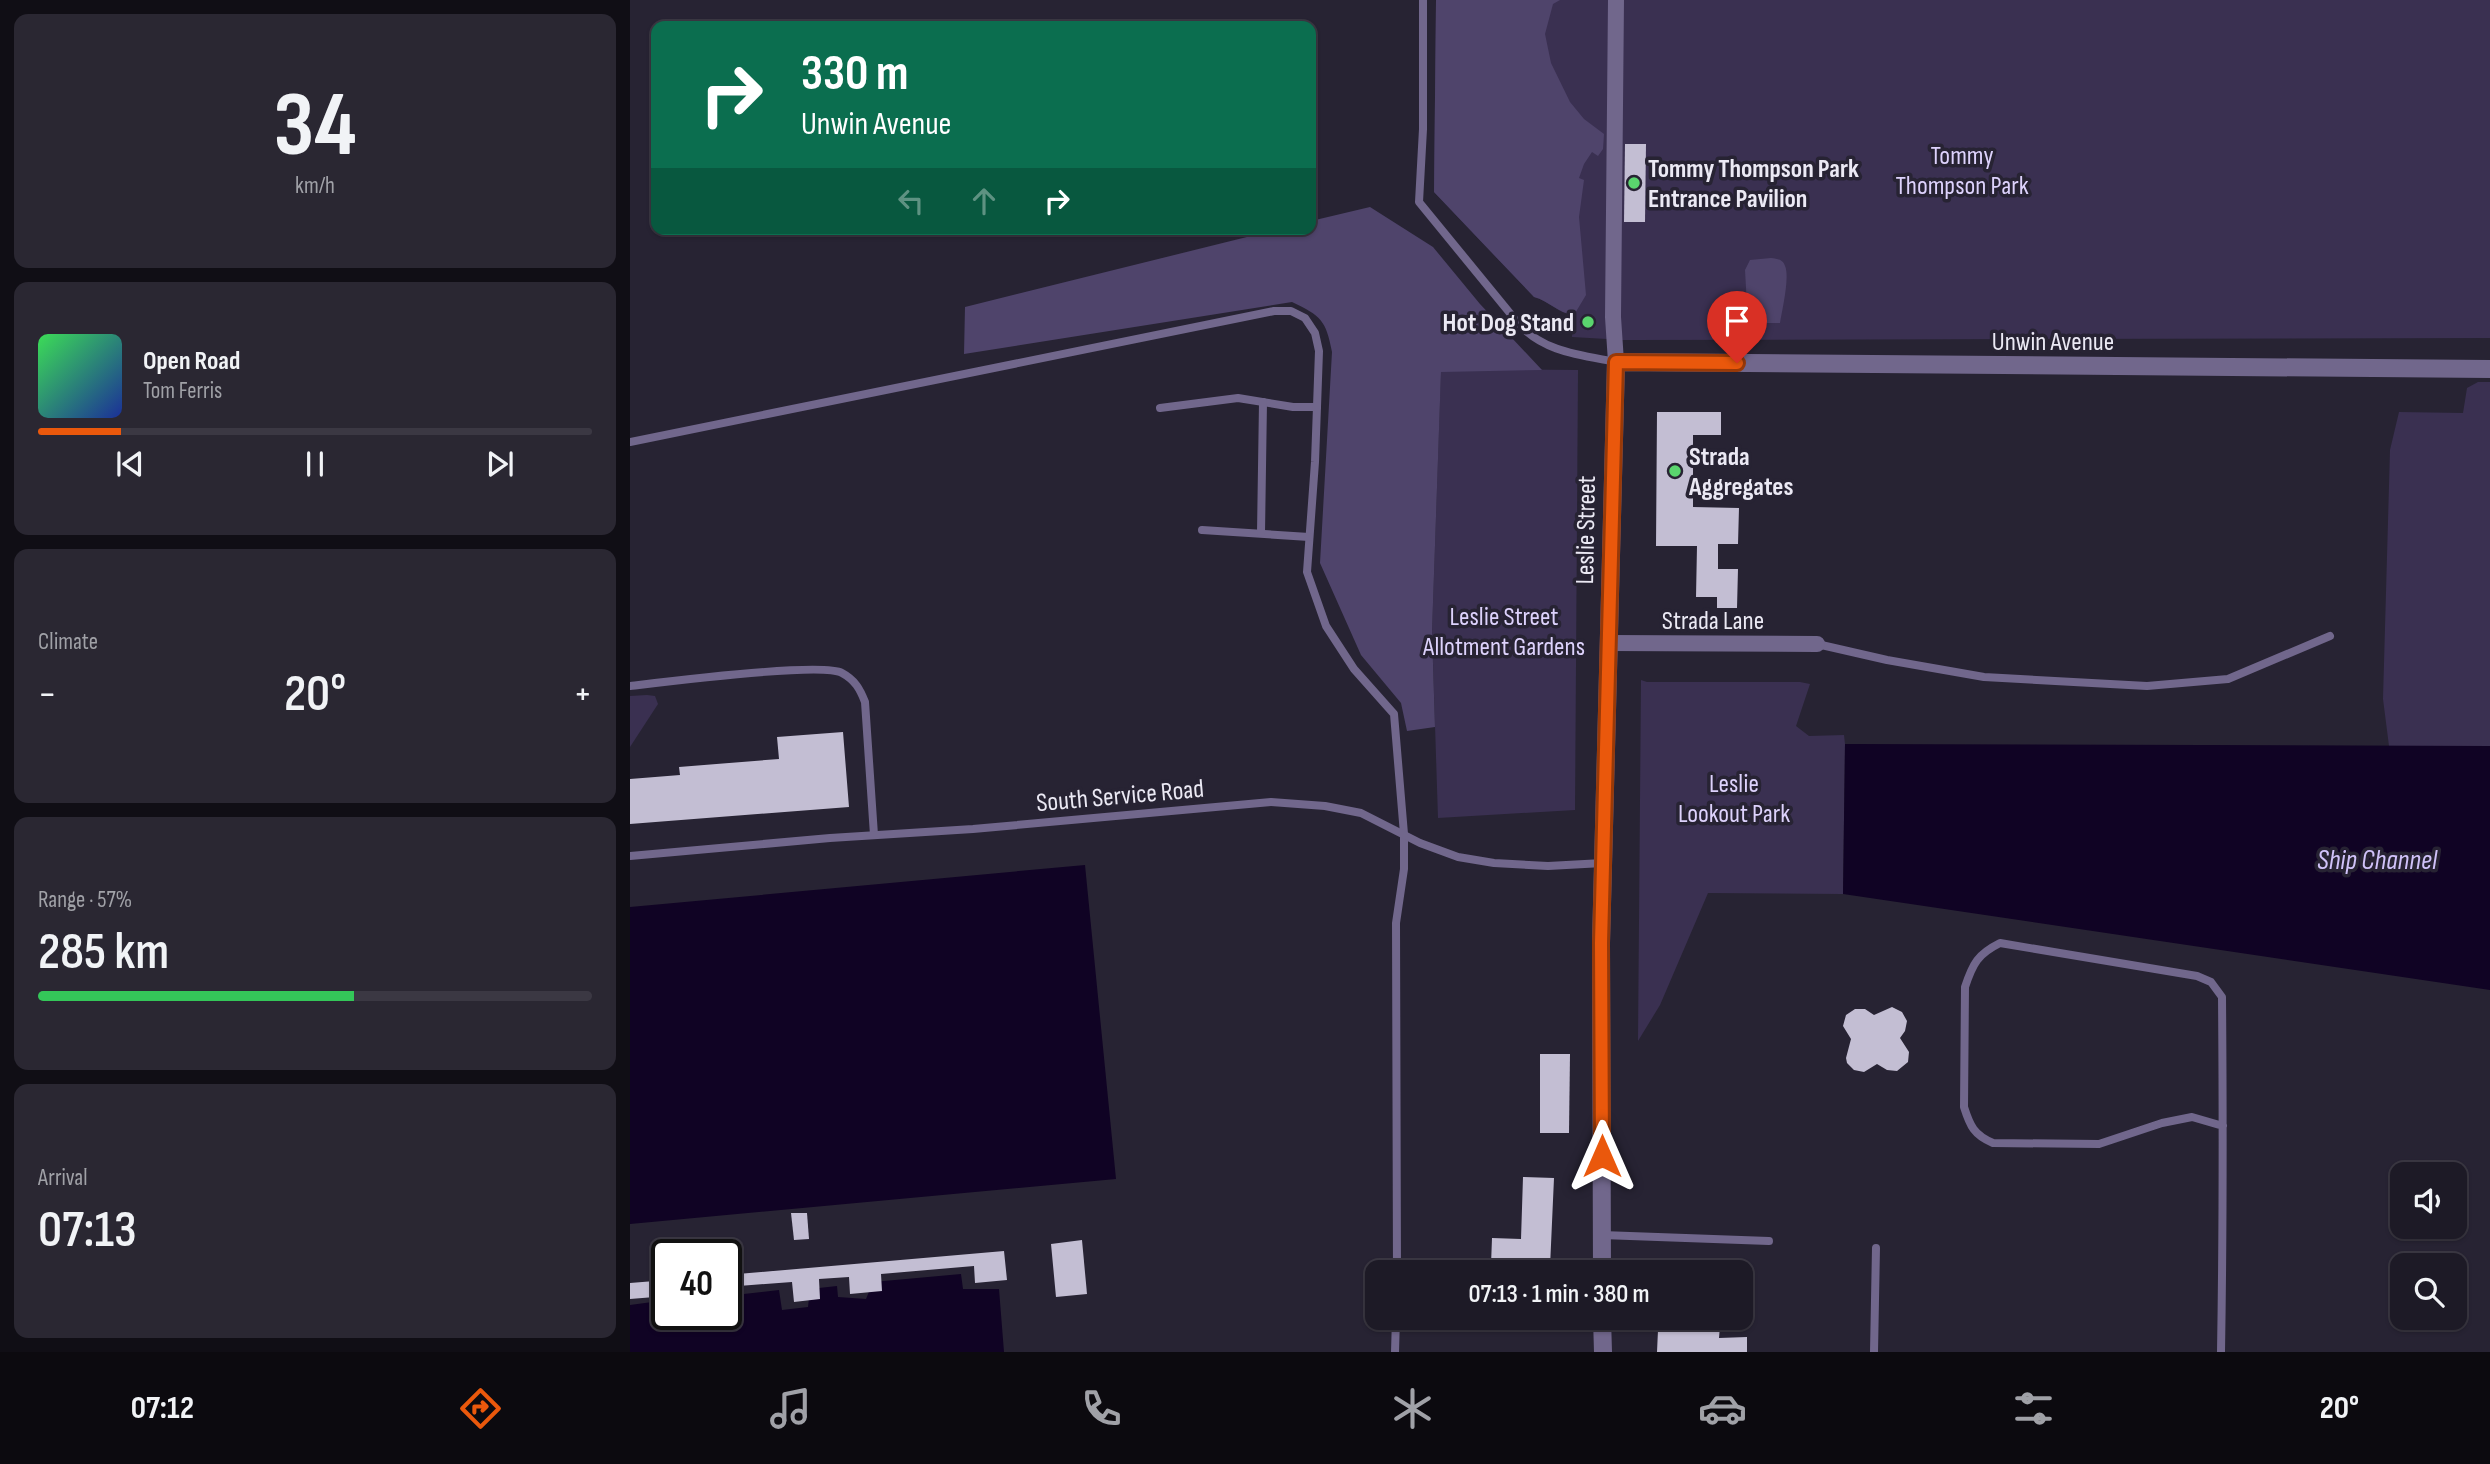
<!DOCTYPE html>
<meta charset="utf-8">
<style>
:root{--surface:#1d1a26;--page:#2a2732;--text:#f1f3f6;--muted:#a0a1a7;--line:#3b3843;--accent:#ea580c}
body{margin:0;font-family:"Sofia Sans Condensed",sans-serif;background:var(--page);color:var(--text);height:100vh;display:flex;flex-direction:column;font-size:26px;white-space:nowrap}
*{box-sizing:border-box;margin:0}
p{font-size:23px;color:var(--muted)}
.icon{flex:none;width:38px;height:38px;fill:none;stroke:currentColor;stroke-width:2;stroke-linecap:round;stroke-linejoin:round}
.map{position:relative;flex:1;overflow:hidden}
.details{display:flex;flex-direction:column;gap:14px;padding:14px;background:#100e15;width:630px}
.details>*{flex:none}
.guide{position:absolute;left:21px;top:21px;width:665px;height:214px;border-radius:14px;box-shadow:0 2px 5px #0004,0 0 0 2px var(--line);background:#0b6e4f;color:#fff;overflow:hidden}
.buttons{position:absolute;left:1760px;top:1162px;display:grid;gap:14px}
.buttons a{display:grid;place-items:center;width:77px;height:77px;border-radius:14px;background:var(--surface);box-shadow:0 2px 5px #0004,0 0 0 2px var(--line);font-size:35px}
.speed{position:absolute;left:21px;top:1239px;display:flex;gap:14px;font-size:35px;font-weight:700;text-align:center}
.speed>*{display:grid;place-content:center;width:91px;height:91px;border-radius:50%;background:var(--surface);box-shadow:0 2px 5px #0004,0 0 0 2px var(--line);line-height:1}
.speed .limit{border:4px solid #111;border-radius:10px;background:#fff;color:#111}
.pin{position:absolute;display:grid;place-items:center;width:60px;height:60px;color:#fff;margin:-72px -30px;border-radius:50% 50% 50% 0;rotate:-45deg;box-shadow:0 0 7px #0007}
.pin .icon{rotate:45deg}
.me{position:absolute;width:77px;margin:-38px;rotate:0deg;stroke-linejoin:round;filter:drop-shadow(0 0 5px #0008)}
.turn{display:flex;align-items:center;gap:24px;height:147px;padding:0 35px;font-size:32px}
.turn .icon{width:91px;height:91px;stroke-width:2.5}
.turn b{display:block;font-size:49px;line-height:60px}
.lanes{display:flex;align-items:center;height:66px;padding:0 35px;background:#0003;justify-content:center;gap:35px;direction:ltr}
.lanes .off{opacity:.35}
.big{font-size:52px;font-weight:600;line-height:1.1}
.details .tile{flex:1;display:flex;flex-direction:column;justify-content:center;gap:10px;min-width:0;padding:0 24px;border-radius:14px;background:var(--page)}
.details .dial{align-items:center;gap:0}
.dial b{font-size:91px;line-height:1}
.song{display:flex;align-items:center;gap:21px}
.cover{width:84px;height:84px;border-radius:10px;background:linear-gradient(135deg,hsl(130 70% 55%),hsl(230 70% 35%))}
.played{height:7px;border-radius:4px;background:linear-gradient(90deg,var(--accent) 15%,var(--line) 15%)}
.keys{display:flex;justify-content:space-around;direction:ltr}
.heat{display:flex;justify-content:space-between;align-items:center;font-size:38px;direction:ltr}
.charge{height:10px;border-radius:5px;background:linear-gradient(90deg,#34c759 57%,var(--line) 0)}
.trip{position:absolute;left:735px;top:1260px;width:388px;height:70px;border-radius:14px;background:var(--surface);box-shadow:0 2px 5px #0004,0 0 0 2px var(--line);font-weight:600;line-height:70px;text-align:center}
.tabs{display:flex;height:112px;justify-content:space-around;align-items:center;background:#0c0a0f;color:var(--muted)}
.tabs .icon{width:49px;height:49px}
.tabs .selected{color:var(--accent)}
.tabs b{font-size:32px;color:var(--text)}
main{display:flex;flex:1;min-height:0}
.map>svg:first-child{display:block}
.green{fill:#3a3051}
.forest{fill:#4f446b}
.water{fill:#100324}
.building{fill:#c3bed3}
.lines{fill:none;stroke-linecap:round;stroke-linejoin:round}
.service{stroke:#71678c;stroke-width:8}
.minor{stroke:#71678c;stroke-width:16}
.tertiary{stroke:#71678c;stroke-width:18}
.route-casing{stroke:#983908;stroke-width:18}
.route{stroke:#ea580c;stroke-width:12}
.poi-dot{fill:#5ad56e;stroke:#272333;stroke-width:2.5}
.labels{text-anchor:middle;stroke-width:7;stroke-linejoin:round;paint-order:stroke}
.park-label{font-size:26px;fill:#ddd2fc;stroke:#272333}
.poi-label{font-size:26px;font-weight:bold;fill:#ebe9f4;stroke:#272333;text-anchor:start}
.street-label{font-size:26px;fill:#ebe9f4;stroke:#272333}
.water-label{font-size:28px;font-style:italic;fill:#d0c2f9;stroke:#272333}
</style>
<main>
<section class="details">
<div class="tile dial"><b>34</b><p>km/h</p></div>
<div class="tile">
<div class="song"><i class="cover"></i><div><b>Open Road</b><p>Tom Ferris</p></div></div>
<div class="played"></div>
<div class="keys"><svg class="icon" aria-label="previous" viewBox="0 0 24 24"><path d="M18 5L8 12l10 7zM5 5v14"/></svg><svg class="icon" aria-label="pause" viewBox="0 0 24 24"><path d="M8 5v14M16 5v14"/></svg><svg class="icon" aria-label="next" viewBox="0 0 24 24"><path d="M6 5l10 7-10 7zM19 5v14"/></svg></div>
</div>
<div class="tile"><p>Climate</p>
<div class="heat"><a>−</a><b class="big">20°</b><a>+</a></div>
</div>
<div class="tile"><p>Range · 57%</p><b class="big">285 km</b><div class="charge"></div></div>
<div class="tile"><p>Arrival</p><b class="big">07:13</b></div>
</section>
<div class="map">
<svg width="1860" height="1352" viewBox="0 0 1860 1352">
<rect width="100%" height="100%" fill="#272333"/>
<!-- green -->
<g class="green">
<path d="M806 0H1860V338L994 340 942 337 943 315C928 313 919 301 904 297L804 192Z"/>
<path d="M811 369 948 370 945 810 808 818 802 632Z"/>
<path d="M1848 382H1860V746H1759L1753 699 1760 450 1769 412 1833 413 1837 388Z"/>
<path d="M1011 680 1017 682H1170L1180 684 1166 726 1179 736 1214 735 1215 744 1213 894 1078 893 1030 1005 1008 1041Z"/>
<path d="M17 695 25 696 28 704 0 747V696Z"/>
</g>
<!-- forest -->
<g class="forest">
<path d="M806 0H930L923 4 915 34 921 63 940 102 954 119 974 134 973 149 968 156 962 152 954 164 949 178 954 180 949 217 956 295 944 315C928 313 919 301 904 297L804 192Z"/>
<path d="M740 207 803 247 850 304 912 370 811 372 802 632 805 727 777 731 771 703 731 655 690 563 702 352C696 320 691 316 662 302L334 354 335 307 649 229H681V221Z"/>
<path d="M1141 258C1147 259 1153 259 1155 266 1160 277 1152 310 1150 323H1118L1115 270 1120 260Z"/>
</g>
<!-- water -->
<g class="water">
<path d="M1215 744 1860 746V990L1213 894Z"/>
<path d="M455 865 486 1179 0 1224V907Z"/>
<path d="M331 1274 333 1289H369L374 1352H0V1305L37 1300V1314H96V1296L149 1290 152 1310 178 1307 180 1289 207 1286 208 1297 236 1299 243 1282Z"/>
</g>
<!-- building -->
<g class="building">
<path d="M995 144H1016L1015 222H994Z"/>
<path d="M1027 412H1091V435H1063V507L1109 508 1108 544H1088V569H1108L1107 608H1087V597H1066L1067 546H1026Z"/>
<path d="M213 732 219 807 0 824V779L50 775 49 767 149 759 147 737Z"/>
<path d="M1262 1007 1272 1012 1277 1021 1275 1031 1270 1038 1279 1052 1278 1062 1267 1071 1257 1070 1247 1064 1234 1072 1224 1070 1217 1063 1216 1058 1221 1039 1213 1026 1216 1015 1225 1009H1235L1244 1015Z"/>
<path d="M910 1054H940L939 1133H910Z"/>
<path d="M893 1177 924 1178 920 1267 861 1265 862 1238 891 1239Z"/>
<path d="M161 1213H177L179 1239 164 1240Z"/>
<path d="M452 1240 457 1294 426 1297 421 1244Z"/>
<path d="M374 1251 377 1280 345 1283 344 1266 251 1274 252 1291 220 1294 219 1277 189 1279 190 1299 164 1302 162 1282 96 1287V1275Z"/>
<path d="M37 1280V1296L0 1299V1283Z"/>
<path d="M1057 1326H1090L1089 1338 1117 1337V1352H1027L1028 1330H1057Z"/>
</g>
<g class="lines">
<!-- service -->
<g class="service">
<path d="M793 0V129L789 202 888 323C913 352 950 355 986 362"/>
<path d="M530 408 608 398 663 407H687"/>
<path d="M0 442 644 311H661L675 318 685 333 689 351 685 462 677 572 696 626 724 669 764 714 774 834V869L766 923 767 1272"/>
<path d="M572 530 679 537"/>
<path d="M631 533 633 402"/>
<path d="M1187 644 1257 660 1354 677 1517 686 1598 679 1700 636"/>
<path d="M0 686C33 682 192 662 212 673 225 680 230 689 235 702L244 835"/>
<path d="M0 856 200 838 343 829 641 802 695 806 731 813 790 843 828 857 864 863 918 866 973 863"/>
<path d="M972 1235 1139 1241"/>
<path d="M765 1352 766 1318"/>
<path d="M1244 1352 1246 1248"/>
<path d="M1591 1352C1593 1233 1593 1115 1592 997L1581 982 1567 976 1370 943C1348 954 1343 963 1335 987L1334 1107C1340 1126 1344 1135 1363 1143L1469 1144 1532 1123 1562 1117 1593 1126"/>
</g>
<!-- minor -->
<g class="minor">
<path d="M986 362 983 317 986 0"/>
<path d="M979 643 1187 644"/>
</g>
<!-- tertiary -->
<g class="tertiary">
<path d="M972 1272 971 943 986 362 1860 369"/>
<path d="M972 1318 973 1352"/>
</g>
</g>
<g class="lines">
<!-- route casing -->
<g class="route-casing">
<path id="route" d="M972 1156 971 943 986 362 1107 363"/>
</g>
<!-- route -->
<use href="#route" class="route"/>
</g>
<!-- markers -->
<g class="poi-dot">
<circle cx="1004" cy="183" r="7"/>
<circle cx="958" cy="322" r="7"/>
<circle cx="1045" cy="471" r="7"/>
</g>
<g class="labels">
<!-- park labels -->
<g class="park-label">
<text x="1332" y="164">Tommy<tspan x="1332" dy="30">Thompson Park</tspan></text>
<text x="874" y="625">Leslie Street<tspan x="874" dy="30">Allotment Gardens</tspan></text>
<text x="1104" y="792">Leslie<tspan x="1104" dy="30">Lookout Park</tspan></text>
</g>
<!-- poi labels -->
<g class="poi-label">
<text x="1018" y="177">Tommy Thompson Park<tspan x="1018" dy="30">Entrance Pavilion</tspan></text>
<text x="944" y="331" text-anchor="end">Hot Dog Stand</text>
<text x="1059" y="465">Strada<tspan x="1059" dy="30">Aggregates</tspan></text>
</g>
<!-- street labels -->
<g class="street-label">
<text x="1423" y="350">Unwin Avenue</text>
<text transform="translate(955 530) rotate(-89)" y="9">Leslie Street</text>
<text x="1083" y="629">Strada Lane</text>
<text transform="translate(490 795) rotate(-5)" y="9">South Service Road</text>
</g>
<!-- water labels -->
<g class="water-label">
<text x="1747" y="869">Ship Channel</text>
</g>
</g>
</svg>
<div class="buttons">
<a><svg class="icon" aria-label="sound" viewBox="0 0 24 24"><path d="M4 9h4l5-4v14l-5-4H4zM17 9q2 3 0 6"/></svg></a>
<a><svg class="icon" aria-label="search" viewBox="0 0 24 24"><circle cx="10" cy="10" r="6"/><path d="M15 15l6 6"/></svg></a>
</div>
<div class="speed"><div class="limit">40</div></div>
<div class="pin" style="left:1107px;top:363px;background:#d93025"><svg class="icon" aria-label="arrive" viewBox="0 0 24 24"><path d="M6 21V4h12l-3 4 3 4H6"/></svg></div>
<svg class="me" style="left:972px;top:1156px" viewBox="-20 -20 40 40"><path d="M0-17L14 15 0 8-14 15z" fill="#ea580c" stroke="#fff" stroke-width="4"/></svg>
<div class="trip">07:13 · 1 min · 380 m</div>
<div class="guide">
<div class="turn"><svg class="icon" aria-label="right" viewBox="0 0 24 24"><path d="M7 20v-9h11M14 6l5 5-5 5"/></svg><div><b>330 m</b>Unwin Avenue</div></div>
<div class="lanes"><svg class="icon off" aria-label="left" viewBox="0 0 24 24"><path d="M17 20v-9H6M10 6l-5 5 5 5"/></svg><svg class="icon off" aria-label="ahead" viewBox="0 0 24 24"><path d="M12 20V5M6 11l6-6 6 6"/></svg><svg class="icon" aria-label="right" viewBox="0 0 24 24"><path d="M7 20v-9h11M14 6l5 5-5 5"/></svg></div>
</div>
</div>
</main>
<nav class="tabs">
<b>07:12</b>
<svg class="icon selected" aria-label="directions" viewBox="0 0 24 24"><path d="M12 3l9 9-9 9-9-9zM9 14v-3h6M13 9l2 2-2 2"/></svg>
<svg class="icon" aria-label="music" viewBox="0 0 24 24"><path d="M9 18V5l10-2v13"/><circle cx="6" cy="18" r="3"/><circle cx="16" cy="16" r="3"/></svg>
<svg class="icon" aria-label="phone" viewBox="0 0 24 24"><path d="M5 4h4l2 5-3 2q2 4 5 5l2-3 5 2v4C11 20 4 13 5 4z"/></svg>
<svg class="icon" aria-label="climate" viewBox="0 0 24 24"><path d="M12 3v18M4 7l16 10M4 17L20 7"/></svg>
<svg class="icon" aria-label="car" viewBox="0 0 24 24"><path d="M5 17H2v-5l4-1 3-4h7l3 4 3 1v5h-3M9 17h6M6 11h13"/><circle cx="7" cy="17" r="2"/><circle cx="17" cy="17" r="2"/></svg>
<svg class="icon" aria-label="filters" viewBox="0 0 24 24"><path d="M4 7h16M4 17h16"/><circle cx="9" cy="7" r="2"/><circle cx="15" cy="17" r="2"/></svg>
<b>20°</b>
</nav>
